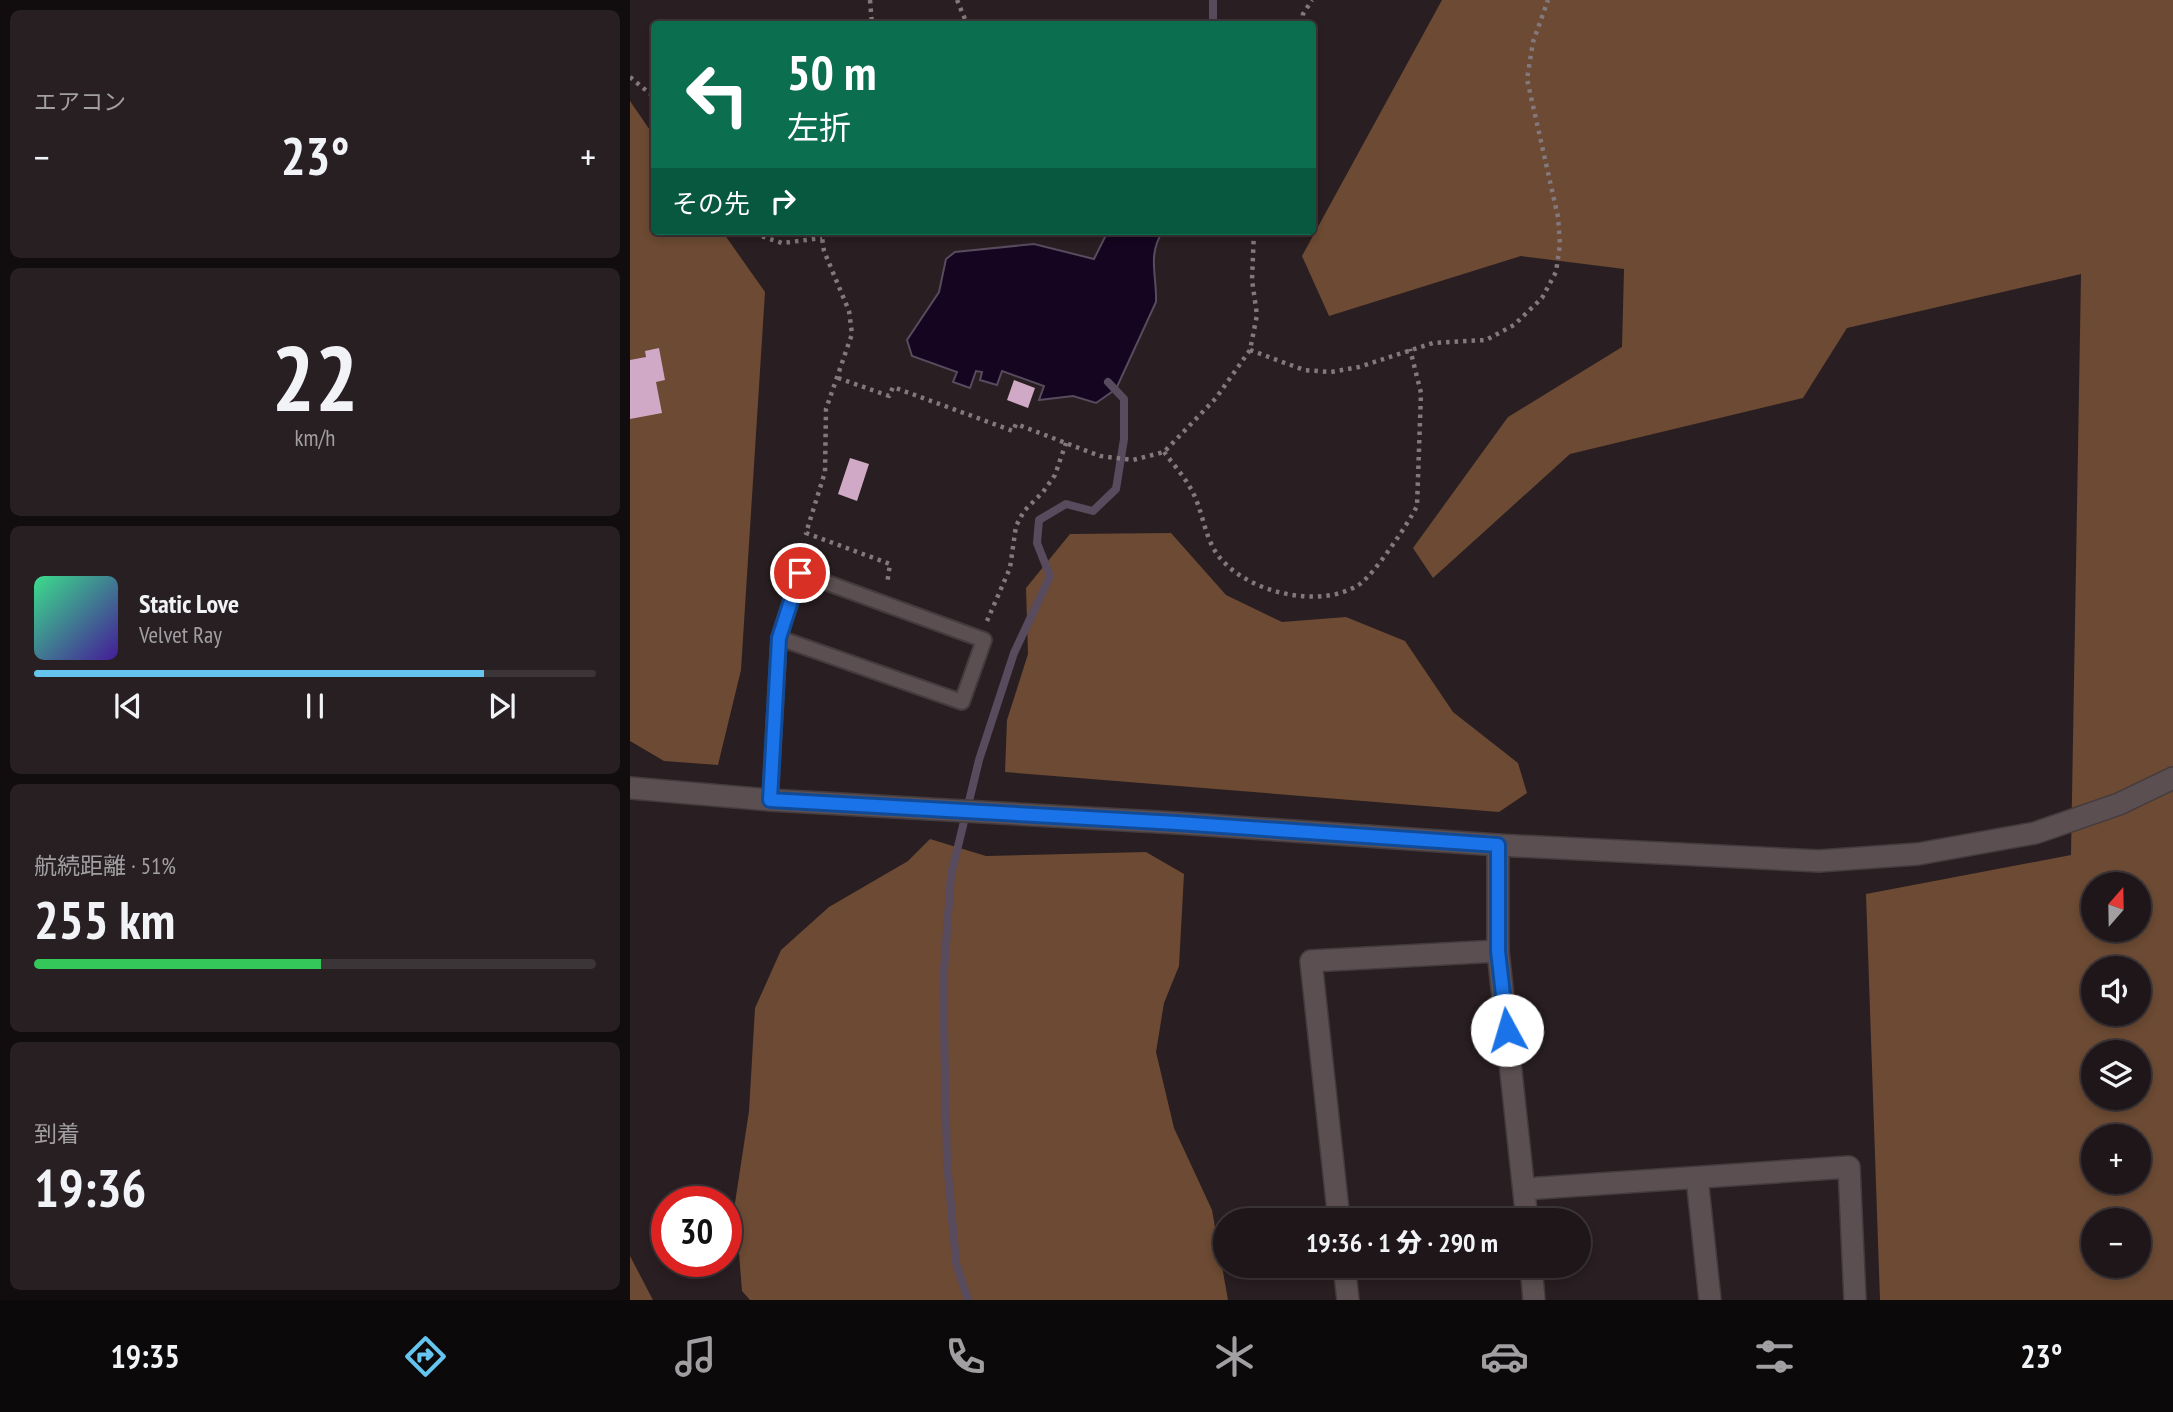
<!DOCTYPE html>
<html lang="ja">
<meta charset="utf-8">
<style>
:root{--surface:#1f1619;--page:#271f22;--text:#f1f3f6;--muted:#a19fa2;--line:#3c3538;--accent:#65c5ee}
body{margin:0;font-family:"PT Sans Narrow","Noto Sans JP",sans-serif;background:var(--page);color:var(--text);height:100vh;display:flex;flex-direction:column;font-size:26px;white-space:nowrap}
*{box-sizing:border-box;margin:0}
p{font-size:23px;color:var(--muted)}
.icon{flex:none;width:38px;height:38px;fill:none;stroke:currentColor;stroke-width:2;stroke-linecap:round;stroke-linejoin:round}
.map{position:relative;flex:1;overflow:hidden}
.drawer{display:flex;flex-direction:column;gap:10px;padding:10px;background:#110c0e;width:630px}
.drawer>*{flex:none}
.top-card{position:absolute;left:21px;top:21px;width:665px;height:214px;border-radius:7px;box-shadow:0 4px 10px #0003,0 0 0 2px var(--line);background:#0b6e4f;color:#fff;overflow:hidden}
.needle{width:46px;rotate:20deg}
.controls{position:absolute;left:1451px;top:872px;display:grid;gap:14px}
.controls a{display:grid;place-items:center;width:70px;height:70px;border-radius:50%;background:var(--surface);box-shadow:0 4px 10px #0003,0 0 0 2px var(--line);font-size:35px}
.speed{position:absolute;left:21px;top:1186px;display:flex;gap:14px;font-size:35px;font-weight:700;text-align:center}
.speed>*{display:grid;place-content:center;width:91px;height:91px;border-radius:50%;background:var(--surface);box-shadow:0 4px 10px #0003,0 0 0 2px var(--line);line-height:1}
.speed .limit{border:10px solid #d22;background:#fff;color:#111}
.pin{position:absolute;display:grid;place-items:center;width:60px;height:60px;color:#fff;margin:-30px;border:4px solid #fff;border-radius:50%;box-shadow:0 2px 7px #0007}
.me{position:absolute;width:77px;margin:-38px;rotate:354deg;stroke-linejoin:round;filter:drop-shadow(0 0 5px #0008)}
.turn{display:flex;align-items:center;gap:24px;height:147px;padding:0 21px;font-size:32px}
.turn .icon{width:91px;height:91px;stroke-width:2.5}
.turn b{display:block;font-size:49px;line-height:60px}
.then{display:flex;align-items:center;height:66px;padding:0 21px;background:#0003;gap:14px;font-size:26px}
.big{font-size:52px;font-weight:800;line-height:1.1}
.drawer .tile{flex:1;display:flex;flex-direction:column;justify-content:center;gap:10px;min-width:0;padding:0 24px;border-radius:10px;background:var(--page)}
.drawer .dial{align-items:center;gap:0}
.dial b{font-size:91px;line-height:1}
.song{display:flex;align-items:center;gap:21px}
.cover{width:84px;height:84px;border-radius:10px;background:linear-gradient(135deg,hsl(150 70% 55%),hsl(260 70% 35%))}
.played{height:7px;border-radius:4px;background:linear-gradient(90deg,var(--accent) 80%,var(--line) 80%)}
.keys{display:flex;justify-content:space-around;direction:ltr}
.heat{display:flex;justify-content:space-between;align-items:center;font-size:38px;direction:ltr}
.charge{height:10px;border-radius:5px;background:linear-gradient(90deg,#34c759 51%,var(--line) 0)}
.trip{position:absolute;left:583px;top:1208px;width:378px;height:70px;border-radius:35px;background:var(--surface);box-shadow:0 4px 10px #0003,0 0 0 2px var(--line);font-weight:800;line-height:70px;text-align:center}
.tab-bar{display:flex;height:112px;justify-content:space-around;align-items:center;background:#0c090a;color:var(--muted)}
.tab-bar .icon{width:49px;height:49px}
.tab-bar .active{color:var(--accent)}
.tab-bar b{font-size:32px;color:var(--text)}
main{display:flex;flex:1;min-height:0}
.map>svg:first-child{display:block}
.forest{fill:#6c4a33;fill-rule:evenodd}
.water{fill:#150520;stroke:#584b5e;stroke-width:2}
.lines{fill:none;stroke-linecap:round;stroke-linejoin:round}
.stream{stroke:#584b5e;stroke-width:8}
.building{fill:#cfa9c5}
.lane-casing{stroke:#433b3d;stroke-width:18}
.street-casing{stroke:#433b3d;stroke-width:24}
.secondary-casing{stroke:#433b3d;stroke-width:24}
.path{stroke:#83797c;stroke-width:4.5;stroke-dasharray:3.5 5;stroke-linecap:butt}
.lane{stroke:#5b4f51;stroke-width:14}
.street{stroke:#5b4f51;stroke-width:21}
.secondary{stroke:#5b4f51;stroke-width:21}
.route-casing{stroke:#114b97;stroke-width:18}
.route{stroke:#1a73e8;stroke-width:12}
</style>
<main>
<section class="drawer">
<div class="tile"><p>エアコン</p>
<div class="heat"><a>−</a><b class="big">23°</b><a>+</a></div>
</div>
<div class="tile dial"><b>22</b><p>km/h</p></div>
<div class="tile">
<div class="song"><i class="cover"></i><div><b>Static Love</b><p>Velvet Ray</p></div></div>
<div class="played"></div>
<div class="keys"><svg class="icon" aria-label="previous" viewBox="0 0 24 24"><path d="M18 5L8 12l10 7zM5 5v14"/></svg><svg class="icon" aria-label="pause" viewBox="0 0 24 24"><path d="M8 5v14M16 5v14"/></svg><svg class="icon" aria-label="next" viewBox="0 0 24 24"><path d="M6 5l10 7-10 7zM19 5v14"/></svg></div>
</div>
<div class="tile"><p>航続距離 · 51%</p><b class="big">255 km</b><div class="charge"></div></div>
<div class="tile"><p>到着</p><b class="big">19:36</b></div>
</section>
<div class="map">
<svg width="1543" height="1300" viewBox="0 0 1543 1300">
<rect width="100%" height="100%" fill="#291e21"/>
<!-- forest -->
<g class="forest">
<path d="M812 0H1543V1300H1250L1236 894 1441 855 1451 274 1217 328 1173 398 940 454 803 578 783 548 878 417 992 347 994 269 891 256 699 316 672 256ZM1463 884H1508V929H1463ZM1463 968H1508V1013H1463ZM1463 1052H1508V1097H1463ZM1463 1136H1508V1181H1463ZM1463 1220H1508V1265H1463Z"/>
<path d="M0 101 24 136V231H92L135 292 111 670 88 765 34 761 0 741Z"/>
<path d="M541 533 596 595 652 622 716 617 775 641 823 712 888 763 897 793 869 812 375 772 377 720 398 654 396 588 440 534Z"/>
<path d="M300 839 356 856 516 852 554 874 549 966 534 1003 526 1052 544 1128 582 1210 598 1300H120L112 1291 105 1203 119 1111 125 1008 151 950 199 907 278 861Z"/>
<path d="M0 1256 23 1300H0Z"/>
</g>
<!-- water -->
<path class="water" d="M478 231H533C517 255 527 275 526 302L486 389 466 403 443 396 409 400 414 386 372 371 367 385 350 380 352 372 346 371 340 388 323 382 327 372 282 356 277 340 309 292 316 259 325 252 404 244 464 259Z"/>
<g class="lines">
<!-- stream -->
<g class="stream">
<path d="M583 24V0"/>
<path d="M338 1300 326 1263 317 1161 313 984 321 875 349 760 384 653 420 576 407 543 409 520 436 504 463 511 486 489 494 439V399L478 382"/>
</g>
</g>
<!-- building -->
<g class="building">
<path d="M29 348 35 380 26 382 32 413 0 419V360L16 357 15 351Z"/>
<path d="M384 380 405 388 398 408 377 400Z"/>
<path d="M220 458 239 464 227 501 208 494Z"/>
</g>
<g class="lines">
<!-- lane casing -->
<g class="lane-casing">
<path id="lane" d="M140 800 149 638 170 573 354 640 332 702 149 638"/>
</g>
<!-- street casing -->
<g class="street-casing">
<g id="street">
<path d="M868 845V951L897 1220"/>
<path d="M1067 1178 1080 1300"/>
<path d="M894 1189 1219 1167 1225 1300"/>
<path d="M709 1220 681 961 868 951"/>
<path d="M714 1265 718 1300"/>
<path d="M901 1265 904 1300"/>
</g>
</g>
<!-- secondary casing -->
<g class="secondary-casing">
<path id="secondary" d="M0 788 140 800 547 823 868 845 1189 861 1288 854 1405 833 1489 804 1543 778"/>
</g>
<!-- path -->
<g class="path">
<path d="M240 0 242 24"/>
<path d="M327 0 337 24"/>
<path d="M672 24 673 14 682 0"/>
<path d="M0 77 24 97"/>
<path d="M116 231 152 243 192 238"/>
<path d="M191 231 194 251 219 311 222 334 196 409 195 472 176 533 260 564 257 584"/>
<path d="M620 350 674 370 701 372 729 367 803 343 856 340 884 325 912 298 926 272 930 244 928 217 897 79 903 42 918 0"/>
<path d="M208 378 259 396 263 387 383 431 386 424 470 456 503 460 534 452 586 398 620 350 627 315 622 280 624 231"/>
<path d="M534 452C543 464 555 477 562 491 572 509 574 533 585 551 611 592 690 611 730 584 745 573 778 524 787 506L791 393 780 349"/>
<path d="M357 621 380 568 386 526 394 511 413 492 425 475 436 443"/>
</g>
<!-- lane -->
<use href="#lane" class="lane"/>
<!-- street -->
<use href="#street" class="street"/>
<!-- secondary -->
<use href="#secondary" class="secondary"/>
</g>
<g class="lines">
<!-- route casing -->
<g class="route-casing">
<path id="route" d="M170 573 149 638 140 800 547 823 868 845V951L877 1030"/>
</g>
<!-- route -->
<use href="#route" class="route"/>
</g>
</svg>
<div class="controls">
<a><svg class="needle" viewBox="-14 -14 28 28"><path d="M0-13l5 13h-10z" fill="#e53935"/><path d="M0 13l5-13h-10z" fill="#a19fa2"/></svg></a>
<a><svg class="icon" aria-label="sound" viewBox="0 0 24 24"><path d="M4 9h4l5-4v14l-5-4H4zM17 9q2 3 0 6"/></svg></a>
<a><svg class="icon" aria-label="layers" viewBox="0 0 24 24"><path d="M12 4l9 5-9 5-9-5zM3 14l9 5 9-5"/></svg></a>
<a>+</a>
<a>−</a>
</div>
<div class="speed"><div class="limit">30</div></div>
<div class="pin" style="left:170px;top:573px;background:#d93025"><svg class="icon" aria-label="arrive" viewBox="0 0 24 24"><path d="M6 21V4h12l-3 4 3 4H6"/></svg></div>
<svg class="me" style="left:877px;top:1030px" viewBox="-20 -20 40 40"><circle r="19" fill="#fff"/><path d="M0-13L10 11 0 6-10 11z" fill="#1a73e8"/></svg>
<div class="trip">19:36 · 1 分 · 290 m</div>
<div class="top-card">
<div class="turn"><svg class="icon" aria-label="left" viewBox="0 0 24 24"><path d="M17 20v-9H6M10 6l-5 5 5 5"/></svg><div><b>50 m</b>左折</div></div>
<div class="then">その先<svg class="icon" aria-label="right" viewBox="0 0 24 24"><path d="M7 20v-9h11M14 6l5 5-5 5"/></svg></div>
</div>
</div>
</main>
<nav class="tab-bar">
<b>19:35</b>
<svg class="icon active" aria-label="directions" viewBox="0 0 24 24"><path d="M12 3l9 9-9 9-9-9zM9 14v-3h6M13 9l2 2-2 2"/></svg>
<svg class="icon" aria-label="music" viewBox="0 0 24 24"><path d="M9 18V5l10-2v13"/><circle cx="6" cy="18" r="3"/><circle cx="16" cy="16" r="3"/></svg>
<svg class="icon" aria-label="phone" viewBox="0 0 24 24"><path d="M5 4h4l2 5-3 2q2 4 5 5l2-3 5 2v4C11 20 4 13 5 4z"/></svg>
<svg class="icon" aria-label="climate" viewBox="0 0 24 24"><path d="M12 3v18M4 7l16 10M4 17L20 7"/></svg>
<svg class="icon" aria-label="car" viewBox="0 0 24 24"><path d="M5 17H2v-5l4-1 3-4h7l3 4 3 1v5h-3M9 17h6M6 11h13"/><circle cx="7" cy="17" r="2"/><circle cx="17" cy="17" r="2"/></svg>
<svg class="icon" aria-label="filters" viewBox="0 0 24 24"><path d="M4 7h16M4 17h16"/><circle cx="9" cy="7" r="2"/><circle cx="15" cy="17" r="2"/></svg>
<b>23°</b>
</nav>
